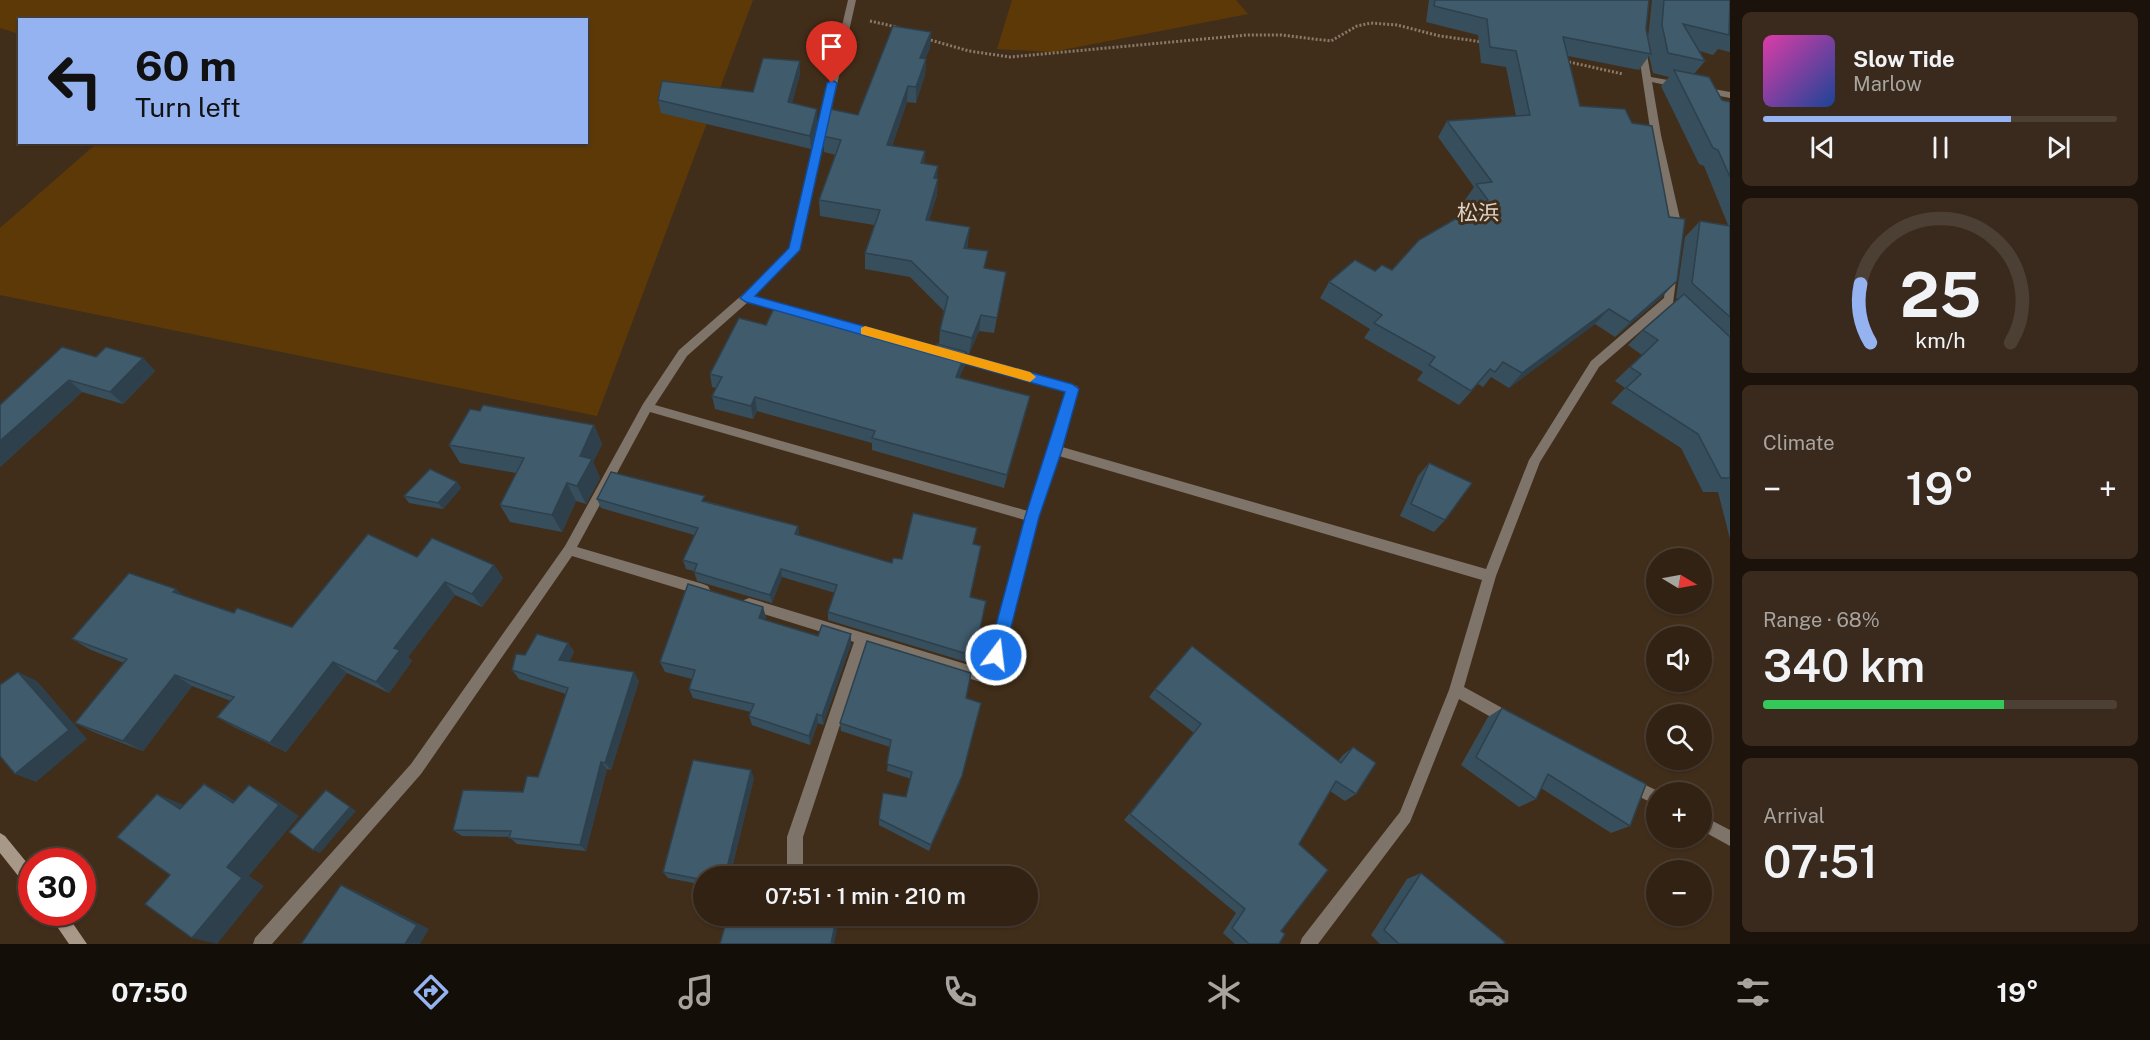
<!DOCTYPE html>
<meta charset="utf-8">
<style>
:root{--surface:#312214;--page:#392a1d;--text:#f1f3f6;--muted:#a8a4a0;--line:#4c3f34;--accent:#95b2f1}
body{margin:0;font-family:"Public Sans","Noto Sans JP",sans-serif;background:var(--page);color:var(--text);height:100vh;display:flex;flex-direction:column;font-size:22px;white-space:nowrap}
*{box-sizing:border-box;margin:0}
p{font-size:20px;color:var(--muted)}
.icon{flex:none;width:33px;height:33px;fill:none;stroke:currentColor;stroke-width:2;stroke-linecap:round;stroke-linejoin:round}
.map{position:relative;flex:1;overflow:hidden}
.details{display:flex;flex-direction:column;gap:12px;padding:12px;background:#1b130b;width:420px}
.details>*{flex:none}
.banner{position:absolute;left:18px;top:18px;width:570px;height:126px;border-radius:0px;box-shadow:0 2px 4px #0004,0 0 0 2px var(--line);background:#95b2f1;color:#111;overflow:hidden}
.needle{width:39px;rotate:100deg}
.tools{position:absolute;left:1646px;top:548px;display:grid;gap:12px}
.tools a{display:grid;place-items:center;width:66px;height:66px;border-radius:50%;background:var(--surface);box-shadow:0 2px 4px #0004,0 0 0 2px var(--line);font-size:30px}
.speed{position:absolute;left:18px;top:848px;display:flex;gap:12px;font-size:30px;font-weight:700;text-align:center}
.speed>*{display:grid;place-content:center;width:78px;height:78px;border-radius:50%;background:var(--surface);box-shadow:0 2px 4px #0004,0 0 0 2px var(--line);line-height:1}
.speed .limit{border:9px solid #d22;background:#fff;color:#111}
.pin{position:absolute;display:grid;place-items:center;width:51px;height:51px;color:#fff;margin:-62px -26px;border-radius:50% 50% 50% 0;rotate:-45deg;box-shadow:0 0 6px #0007}
.pin .icon{rotate:45deg}
.me{position:absolute;width:66px;margin:-33px;rotate:15deg;stroke-linejoin:round;filter:drop-shadow(0 0 4px #0008)}
.turn{display:flex;align-items:center;gap:21px;height:126px;padding:0 18px;font-size:27px}
.turn .icon{width:78px;height:78px;stroke-width:2.5}
.turn b{display:block;font-size:42px;line-height:51px}
.big{font-size:45px;font-weight:600;line-height:1.1}
.details .card{flex:1;display:flex;flex-direction:column;justify-content:center;gap:9px;min-width:0;padding:0 21px;border-radius:9px;background:var(--page)}
.details .dial{align-items:center;gap:0}
.dial svg{height:156px;overflow:visible;fill:none;stroke:var(--line);stroke-width:7;stroke-linecap:round;text-anchor:middle}
.dial text{fill:var(--text);stroke:none}
.song{display:flex;align-items:center;gap:18px}
.cover{width:72px;height:72px;border-radius:9px;background:linear-gradient(135deg,hsl(320 70% 55%),hsl(220 70% 35%))}
.played{height:6px;border-radius:3px;background:linear-gradient(90deg,var(--accent) 70%,var(--line) 70%)}
.keys{display:flex;justify-content:space-around;direction:ltr}
.heat{display:flex;justify-content:space-between;align-items:center;font-size:33px;direction:ltr}
.charge{height:9px;border-radius:4px;background:linear-gradient(90deg,#34c759 68%,var(--line) 0)}
.trip{position:absolute;left:693px;top:866px;width:345px;height:60px;border-radius:30px;background:var(--surface);box-shadow:0 2px 4px #0004,0 0 0 2px var(--line);font-weight:600;line-height:60px;text-align:center}
.tabs{display:flex;height:96px;justify-content:space-around;align-items:center;background:#140e08;color:var(--muted)}
.tabs .icon{width:42px;height:42px}
.tabs .active{color:var(--accent)}
.tabs b{font-size:27px;color:var(--text)}
main{display:flex;flex:1;min-height:0}
.map>svg:first-child{display:block}
.green{fill:#5d3908}
.lines{fill:none;stroke-linecap:round;stroke-linejoin:round}
.path{stroke:#8a7a6a;stroke-width:3;stroke-dasharray:2 2;stroke-linecap:butt}
.minor{fill:#7e746a;fill-rule:evenodd}
.secondary{fill:#a89888;fill-rule:evenodd}
.wall{fill:#374e5d}
.shaded-wall{fill:#2d404c}
.building{fill:#405b6c;stroke:#2d404c;stroke-width:1.5}
.route{fill:#1a73e8;stroke:#114b97;stroke-width:1.5}
.slow{fill:#f59e0b}
.labels{text-anchor:middle;stroke-width:6;stroke-linejoin:round;paint-order:stroke}
.quarter-label{font-size:21px;fill:#e2d6ca;stroke:#412e1a}
</style>
<main>
<div class="map">
<svg width="1730" height="944" viewBox="0 0 1730 944">
<rect width="100%" height="100%" fill="#412e1a"/>
<!-- green -->
<g class="green">
<path d="M0 0H753L597 416 0 295V228L97 143 586 142V20H20L19 34 0 28Z"/>
<path d="M1012 0H1236L1248 14 1052 52 997 49Z"/>
</g>
<g class="lines">
<!-- path -->
<g class="path">
<path d="M870 21 901 28"/>
<path d="M927 39 969 51 1010 57 1247 35H1281L1331 41 1357 26 1371 23 1397 25 1440 36 1483 42"/>
<path d="M1569 62 1623 74"/>
</g>
<!-- minor -->
<g class="minor">
<path d="M848 0H856L800 250 754 296 806 310 807 313 802 317 748 302 687 356 655 405 1028 511 1067 392 947 358 946 355 951 351 1077 386 1079 389 1062 447 1486 569 1529 460 1591 361 1664 298 1667 273 1668 270H1676L1677 273 1673 303 1599 367 1540 462 1496 576 1464 687 1515 715 1517 720 1515 725 1510 727 1505 725 1459 699 1410 822 1318 944H1300L1302 938 1400 812 1449 690 1482 580 1059 456 1038 517 995 683 990 685 866 646 803 837V868L808 876H789L787 871V837L854 642 744 608 742 604 744 600 749 598 985 670 1025 520 650 412 577 547 703 584 708 586 710 590 708 594 703 596 572 556 421 774 272 944H253L255 938 411 764 565 546 643 404 679 350 742 295 790 249Z"/>
<path d="M1642 46 1646 49 1651 77 1679 82 1683 85 1679 88 1652 82 1661 135 1683 232 1678 235 1673 232 1651 135 1638 49Z"/>
<path d="M1702 87 1730 92V98L1699 92V88Z"/>
<path d="M1631 778 1660 792H1656V805L1626 790 1624 785 1626 780Z"/>
<path d="M1701 815 1730 830V846L1701 830Z"/>
</g>
<!-- secondary -->
<g class="secondary">
<path d="M0 833 5 836 32 869V890L27 887 0 853Z"/>
<path d="M47 912H65L87 944H69Z"/>
</g>
</g>
<!-- wall -->
<g class="wall">
<path d="M1429 0H1649L1646 29 1648 38 1652 0H1730V52L1718 49 1713 55 1700 51 1705 61 1694 74 1722 100 1730 102V539L1718 492H1703L1681 448 1611 403 1625 388 1615 381 1642 355 1628 345 1643 330 1678 299 1676 298 1685 237 1700 221 1728 225 1704 166 1699 164 1661 86 1669 77 1653 73 1649 56 1639 70 1568 56 1580 106 1662 297 1615 337 1595 324 1509 388 1491 377 1483 387 1478 384 1459 405 1417 380 1423 372 1364 338 1370 329 1320 298 1329 282 1375 271 1392 270 1472 209 1465 200 1474 187 1438 137 1447 121 1516 116 1506 67 1481 63 1478 35 1426 22Z"/>
<path d="M931 32 930 48 925 59H926L925 75 916 103 907 102 892 146 925 151 924 163 937 179V195L929 220 968 243 967 248 986 269 1006 272 994 333 979 331 969 354 966 353 965 365 959 378 1030 396 1004 488 872 450V443L757 411 753 419 715 409 712 396 716 388 712 387 710 374 766 325 936 348 939 344 940 330 944 311 910 277 865 269V253L874 225 820 216 819 200 836 155 824 152 823 136 858 115Z"/>
<path d="M800 61V74L792 103 817 122 811 149 661 113 658 100 753 92Z"/>
<path d="M96 357 143 358 155 371 123 404 82 392 0 467V405Z"/>
<path d="M480 411 594 425 602 444 593 462 600 478 586 504 576 501 562 532 510 522 500 505 516 473 460 463 449 445Z"/>
<path d="M1429 463 1445 520 1434 532 1400 516 1418 476Z"/>
<path d="M457 482 461 488 443 509 409 503 404 496Z"/>
<path d="M597 499 706 501 798 526 799 535 892 563 902 559 974 545 970 597 986 601 973 664 828 620V612L835 593 782 577 772 603 697 581 694 571 686 569 683 560 694 535 601 508Z"/>
<path d="M417 557 494 565 503 578 482 607 455 595 408 657 412 661 389 693 347 673 286 752 234 727 217 717 231 701 192 686 143 751 96 733 75 723 124 663 91 650 72 639 185 596 234 613 292 627Z"/>
<path d="M763 607 766 618 765 620 818 636 851 644 823 725 818 723 810 745 752 725 749 716 751 712 693 698 689 689 692 679 665 672 660 662Z"/>
<path d="M568 643 574 652 569 662 639 681 611 770 607 769 586 851 517 844 509 837 462 836 453 830 523 792 538 777 566 694 519 679 512 670 525 655Z"/>
<path d="M1155 689 1338 761 1343 755 1353 747 1356 794 1345 801 1330 791 1299 844 1279 944H1235L1223 933 1236 913 1124 820 1194 733 1149 697Z"/>
<path d="M966 698 960 783 929 851 879 825V819L906 797 911 779 887 771 890 747 841 731 840 723Z"/>
<path d="M1502 708 1630 826 1611 833 1541 788 1536 799 1519 807 1461 765 1488 717Z"/>
<path d="M754 778 730 876H704V885L668 878 663 872Z"/>
<path d="M1421 873 1503 944H1380L1371 935 1407 879Z"/>
</g>
<!-- shaded-wall -->
<g class="shaded-wall">
<path d="M931 32 930 48 919 74 920 58Z"/>
<path d="M926 59 925 75 916 103V87Z"/>
<path d="M800 61V74L789 115 788 102Z"/>
<path d="M908 86 907 102 887 162V145Z"/>
<path d="M817 109V122L811 149 810 136Z"/>
<path d="M925 151 924 167 921 163Z"/>
<path d="M938 166 937 182 934 178Z"/>
<path d="M938 179 937 195 924 236 926 220Z"/>
<path d="M970 227 968 243 962 264 964 248Z"/>
<path d="M1677 281 1662 297 1615 337 1630 322Z"/>
<path d="M1609 309 1595 324 1509 388 1522 373Z"/>
<path d="M981 315 979 331 969 354 972 338Z"/>
<path d="M966 352 965 365 954 390 956 377Z"/>
<path d="M143 358 155 371 123 404 110 392Z"/>
<path d="M69 380 82 392 0 467V441Z"/>
<path d="M1030 396 1027 409 1004 488 1007 475Z"/>
<path d="M755 397 757 411 753 419 751 406Z"/>
<path d="M594 425 602 444 593 462 600 478 586 504 577 486 580 456Z"/>
<path d="M457 482 461 488 443 509 438 503Z"/>
<path d="M567 483 576 501 562 532 552 515Z"/>
<path d="M798 526 799 535 795 534Z"/>
<path d="M494 565 503 578 482 607 472 594Z"/>
<path d="M781 569 782 577 772 603 770 595Z"/>
<path d="M445 582 455 595 408 657 412 661 389 693 376 682 394 648Z"/>
<path d="M176 589 192 602 173 592Z"/>
<path d="M763 607 766 618 761 628 759 618Z"/>
<path d="M851 634V644L823 725 822 716Z"/>
<path d="M568 643 574 652 565 669 559 660Z"/>
<path d="M333 662 347 673 286 752 270 743Z"/>
<path d="M18 672 37 681 87 739 36 782 15 774Z"/>
<path d="M634 672 639 681 611 770 605 763Z"/>
<path d="M175 675 192 686 143 751 123 741Z"/>
<path d="M817 714 818 723 810 745 809 736Z"/>
<path d="M601 762 607 769 586 851 580 845Z"/>
<path d="M751 770 754 778 730 876H725Z"/>
<path d="M962 776 960 783 929 851 931 845Z"/>
<path d="M204 784 226 795 255 814 233 803Z"/>
<path d="M249 785 270 796 299 816 249 876 264 886 217 944 192 938 227 867Z"/>
<path d="M326 790 356 811 320 853 313 850Z"/>
<path d="M157 794 182 804 204 820 180 809Z"/>
<path d="M341 885 354 890 429 929 420 944H405Z"/>
<path d="M837 915H840L834 944H831Z"/>
</g>
<!-- building -->
<g class="building">
<path d="M1435 0H1649L1646 29 1651 54 1563 37 1580 106 1625 109 1632 123 1652 126 1669 217 1685 219 1677 281 1630 322 1609 309 1522 373 1503 362 1495 372 1490 369 1471 391 1429 365 1435 357 1374 323 1382 315 1329 282 1355 260 1375 271 1382 265 1392 270 1419 240 1488 200 1476 184 1492 182 1447 121 1530 115 1516 51 1490 47 1487 19 1434 6Z"/>
<path d="M1664 0H1730L1729 35 1683 24 1705 61 1668 53 1662 25Z"/>
<path d="M893 26 931 32 920 58 926 59 916 87 908 86 887 145 925 151 921 163 938 166 934 178 938 179 926 220 970 227 964 248 988 251 984 268 1006 272 997 318 981 315 972 338 940 330 948 297 911 261 865 253 880 210 819 200 841 140 823 136 830 109 858 115Z"/>
<path d="M763 58 800 61 788 102 817 109 810 136 658 100 662 81 753 92Z"/>
<path d="M1674 70 1709 77 1722 100 1730 102V177L1718 150 1713 148Z"/>
<path d="M1700 221 1730 226V317L1692 283Z"/>
<path d="M1684 294 1730 337V478H1721L1698 434 1626 388 1641 374 1630 367 1658 340 1643 330Z"/>
<path d="M775 306 936 348 937 344 966 352 956 377 1030 396 1007 475 872 438 875 431 755 397 751 406 712 396 722 377 710 374 739 318 766 325Z"/>
<path d="M62 347 96 357 106 347 143 358 110 392 69 380 0 441V405Z"/>
<path d="M483 405 594 425 580 456 592 459 577 486 567 483 552 515 500 505 524 458 449 445 470 409 480 411Z"/>
<path d="M1429 463 1472 483 1445 520 1411 504Z"/>
<path d="M430 469 457 482 438 503 404 496Z"/>
<path d="M611 472 705 496 702 501 798 526 795 534 892 563 893 558 902 559 913 513 977 528 973 544 981 546 970 597 986 601 974 656 828 612 837 585 781 569 770 595 694 572 697 564 683 560 698 528 597 499Z"/>
<path d="M368 534 417 557 432 538 494 565 472 594 445 582 394 648 400 650 376 682 333 662 270 743 217 717 234 697 175 675 123 741 75 723 127 659 72 639 129 573 176 589 173 592 234 613 237 608 292 627Z"/>
<path d="M688 584 763 607 759 618 818 636 822 625 851 634 822 716 817 714 809 736 749 716 754 704 689 689 695 670 660 662Z"/>
<path d="M537 634 568 643 559 660 634 672 605 763 601 762 580 845 509 838 511 831 453 830 463 790 523 792 527 776 538 777 568 688 512 670 516 654 525 655Z"/>
<path d="M867 641 971 673 966 698 981 703 962 776 931 845 879 819 883 793 906 797 912 772 887 764 891 740 840 723Z"/>
<path d="M1192 646 1341 763 1353 747 1376 763 1356 794 1336 781 1299 844 1328 870 1281 931 1285 934 1279 944H1249L1232 928 1245 909 1130 814 1201 724 1155 689Z"/>
<path d="M18 672 69 730 15 774 0 756V685Z"/>
<path d="M1502 708 1646 784 1630 826 1548 774 1536 799 1476 757Z"/>
<path d="M693 760 751 770 725 876H704V880L663 872Z"/>
<path d="M204 784 233 803 249 785 279 805 227 867 242 878 192 938 145 904 170 875 117 837 157 794 180 809Z"/>
<path d="M326 790 350 807 313 850 289 832Z"/>
<path d="M1421 873 1505 942 1503 944H1399L1384 930Z"/>
<path d="M341 885 417 925 405 944H301Z"/>
<path d="M728 915H837L831 944H720Z"/>
</g>
<!-- route -->
<path class="route" d="M832 80 837 83 800 250 755 296 1072 384 1079 389 1062 450 1039 517 1004 655 1001 660 996 662 990 660 988 655 1025 517 1065 392 746 302 740 298 789 248 827 83Z"/>
<!-- slow -->
<path class="slow" d="M865 326 1030 372 1036 377 1030 382 861 334V328Z"/>
<g class="labels">
<!-- quarter labels -->
<g class="quarter-label">
<text x="1478" y="220">松浜</text>
</g>
</g>
</svg>
<div class="tools">
<a><svg class="needle" viewBox="-14 -14 28 28"><path d="M0-13l5 13h-10z" fill="#e53935"/><path d="M0 13l5-13h-10z" fill="#a8a4a0"/></svg></a>
<a><svg class="icon" aria-label="sound" viewBox="0 0 24 24"><path d="M4 9h4l5-4v14l-5-4H4zM17 9q2 3 0 6"/></svg></a>
<a><svg class="icon" aria-label="search" viewBox="0 0 24 24"><circle cx="10" cy="10" r="6"/><path d="M15 15l6 6"/></svg></a>
<a>+</a>
<a>−</a>
</div>
<div class="speed"><div class="limit">30</div></div>
<div class="pin" style="left:832px;top:83px;background:#d93025"><svg class="icon" aria-label="arrive" viewBox="0 0 24 24"><path d="M6 21V4h12l-3 4 3 4H6"/></svg></div>
<svg class="me" style="left:996px;top:655px" viewBox="-20 -20 40 40"><circle r="17" fill="#1a73e8" stroke="#fff" stroke-width="3"/><path d="M0-11L8 9 0 5-8 9z" fill="#fff"/></svg>
<div class="trip">07:51 · 1 min · 210 m</div>
<div class="banner">
<div class="turn"><svg class="icon" aria-label="left" viewBox="0 0 24 24"><path d="M17 20v-9H6M10 6l-5 5 5 5"/></svg><div><b>60 m</b>Turn left</div></div>
</div>
</div>
<section class="details">
<div class="card">
<div class="song"><i class="cover"></i><div><b>Slow Tide</b><p>Marlow</p></div></div>
<div class="played"></div>
<div class="keys"><svg class="icon" aria-label="previous" viewBox="0 0 24 24"><path d="M18 5L8 12l10 7zM5 5v14"/></svg><svg class="icon" aria-label="pause" viewBox="0 0 24 24"><path d="M8 5v14M16 5v14"/></svg><svg class="icon" aria-label="next" viewBox="0 0 24 24"><path d="M6 5l10 7-10 7zM19 5v14"/></svg></div>
</div>
<div class="card dial"><svg viewBox="0 0 100 80">
<path d="M14 69A42 42 0 1 1 86 69"/>
<path d="M14 69A42 42 0 0 1 9 39" stroke="#95b2f1"/>
<text x="50" y="56" font-size="32" font-weight="700">25</text>
<text x="50" y="72" font-size="11">km/h</text>
</svg></div>
<div class="card"><p>Climate</p>
<div class="heat"><a>−</a><b class="big">19°</b><a>+</a></div>
</div>
<div class="card"><p>Range · 68%</p><b class="big">340 km</b><div class="charge"></div></div>
<div class="card"><p>Arrival</p><b class="big">07:51</b></div>
</section>
</main>
<nav class="tabs">
<b>07:50</b>
<svg class="icon active" aria-label="directions" viewBox="0 0 24 24"><path d="M12 3l9 9-9 9-9-9zM9 14v-3h6M13 9l2 2-2 2"/></svg>
<svg class="icon" aria-label="music" viewBox="0 0 24 24"><path d="M9 18V5l10-2v13"/><circle cx="6" cy="18" r="3"/><circle cx="16" cy="16" r="3"/></svg>
<svg class="icon" aria-label="phone" viewBox="0 0 24 24"><path d="M5 4h4l2 5-3 2q2 4 5 5l2-3 5 2v4C11 20 4 13 5 4z"/></svg>
<svg class="icon" aria-label="climate" viewBox="0 0 24 24"><path d="M12 3v18M4 7l16 10M4 17L20 7"/></svg>
<svg class="icon" aria-label="car" viewBox="0 0 24 24"><path d="M5 17H2v-5l4-1 3-4h7l3 4 3 1v5h-3M9 17h6M6 11h13"/><circle cx="7" cy="17" r="2"/><circle cx="17" cy="17" r="2"/></svg>
<svg class="icon" aria-label="filters" viewBox="0 0 24 24"><path d="M4 7h16M4 17h16"/><circle cx="9" cy="7" r="2"/><circle cx="15" cy="17" r="2"/></svg>
<b>19°</b>
</nav>
